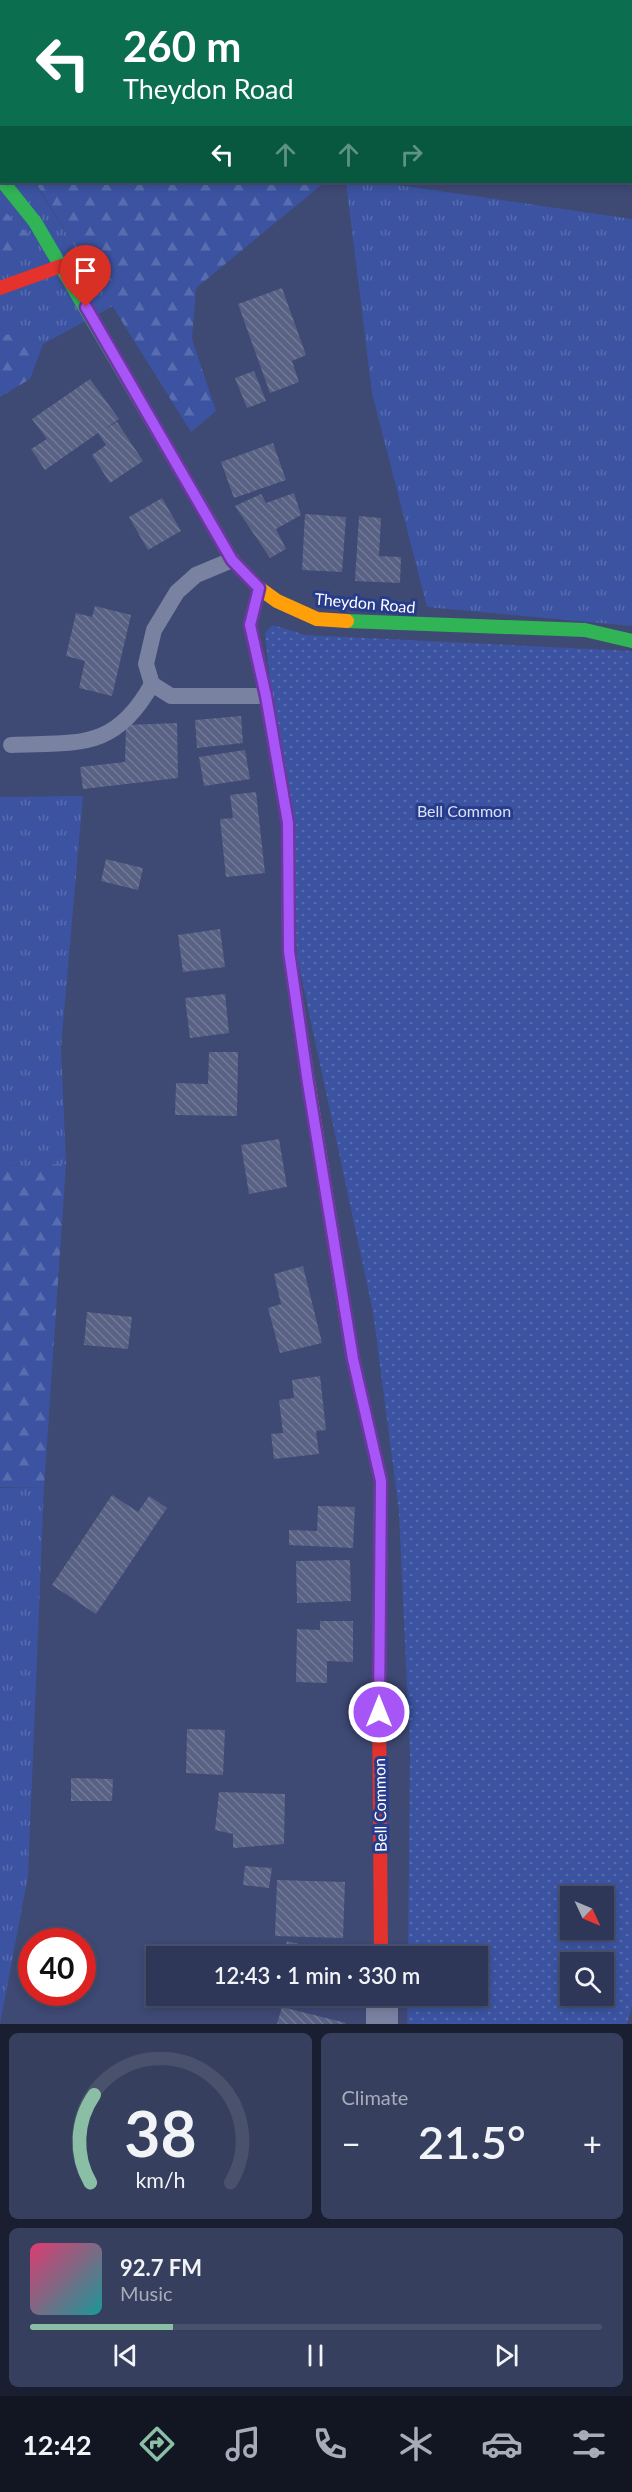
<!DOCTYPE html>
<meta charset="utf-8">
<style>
:root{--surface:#2e3757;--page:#363f5d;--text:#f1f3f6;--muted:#a7acba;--line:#49516d;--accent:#8abfa5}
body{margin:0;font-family:Lato,sans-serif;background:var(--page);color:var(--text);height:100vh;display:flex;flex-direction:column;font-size:22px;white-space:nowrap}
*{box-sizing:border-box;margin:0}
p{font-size:20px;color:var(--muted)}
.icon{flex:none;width:33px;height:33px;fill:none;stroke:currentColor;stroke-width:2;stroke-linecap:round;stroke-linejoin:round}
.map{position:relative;height:2024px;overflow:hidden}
.side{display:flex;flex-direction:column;gap:9px;padding:9px;background:#191e30;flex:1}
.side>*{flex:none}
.guide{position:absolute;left:0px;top:0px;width:633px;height:183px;box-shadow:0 3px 9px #0003,0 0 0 2px var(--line);background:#0b6e4f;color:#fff;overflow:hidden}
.needle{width:39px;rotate:134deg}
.fabs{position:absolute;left:560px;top:1886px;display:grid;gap:12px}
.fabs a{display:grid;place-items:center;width:54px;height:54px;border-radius:0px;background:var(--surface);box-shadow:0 3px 9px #0003,0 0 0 2px var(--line);font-size:30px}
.speed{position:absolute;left:18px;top:1928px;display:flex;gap:12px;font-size:30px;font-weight:700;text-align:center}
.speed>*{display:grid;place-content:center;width:78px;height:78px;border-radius:50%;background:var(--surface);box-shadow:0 3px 9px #0003,0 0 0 2px var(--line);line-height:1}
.speed .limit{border:9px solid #d22;background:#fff;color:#111}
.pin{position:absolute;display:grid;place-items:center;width:51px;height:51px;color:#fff;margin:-62px -26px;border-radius:50% 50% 50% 0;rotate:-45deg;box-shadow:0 0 6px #0007}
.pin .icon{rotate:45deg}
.me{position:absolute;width:66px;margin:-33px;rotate:0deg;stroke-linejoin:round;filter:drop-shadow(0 0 4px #0008)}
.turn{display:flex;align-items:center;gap:21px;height:126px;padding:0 24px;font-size:27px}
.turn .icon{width:78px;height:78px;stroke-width:2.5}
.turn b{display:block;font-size:42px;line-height:51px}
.lanes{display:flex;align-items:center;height:57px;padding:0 24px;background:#0003;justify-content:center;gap:30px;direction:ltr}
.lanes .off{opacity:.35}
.big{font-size:45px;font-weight:600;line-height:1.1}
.side .tile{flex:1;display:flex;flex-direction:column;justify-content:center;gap:9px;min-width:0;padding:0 21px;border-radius:9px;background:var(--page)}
.side .dial{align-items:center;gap:0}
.dial svg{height:156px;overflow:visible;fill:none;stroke:var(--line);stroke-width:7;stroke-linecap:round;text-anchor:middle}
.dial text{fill:var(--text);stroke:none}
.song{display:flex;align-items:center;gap:18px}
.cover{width:72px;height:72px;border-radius:9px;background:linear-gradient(135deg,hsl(340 70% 55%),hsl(180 70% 35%))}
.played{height:6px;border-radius:3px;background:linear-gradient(90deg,var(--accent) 25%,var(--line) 25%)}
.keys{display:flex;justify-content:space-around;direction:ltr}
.heat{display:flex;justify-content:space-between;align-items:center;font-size:33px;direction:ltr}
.side .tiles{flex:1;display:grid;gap:9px;grid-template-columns:1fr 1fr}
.tile:last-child{grid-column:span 2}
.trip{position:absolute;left:146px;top:1946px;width:342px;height:60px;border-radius:0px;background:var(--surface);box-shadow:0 3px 9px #0003,0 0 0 2px var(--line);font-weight:600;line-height:60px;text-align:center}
.dock{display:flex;height:96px;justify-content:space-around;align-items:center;background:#121623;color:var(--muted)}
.dock .icon{width:42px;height:42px}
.dock .current{color:var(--accent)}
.dock b{font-size:27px;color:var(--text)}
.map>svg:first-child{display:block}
.grass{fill:url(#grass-tufts)}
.forest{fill:url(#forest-firs)}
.park{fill:url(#park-dots);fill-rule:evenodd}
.building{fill:url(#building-back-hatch)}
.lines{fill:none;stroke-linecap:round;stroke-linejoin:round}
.highway-tunnel{stroke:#5b6489;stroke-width:33;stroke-dasharray:33 16;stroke-linecap:butt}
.lane{stroke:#7a82a1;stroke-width:16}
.street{stroke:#7a82a1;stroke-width:32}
.fast{stroke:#30b455;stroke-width:14}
.slow{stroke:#ff9f0a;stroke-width:14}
.jam{stroke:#e5322d;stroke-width:14}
.route-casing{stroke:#6d37a1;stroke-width:15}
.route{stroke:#a855f7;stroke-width:10}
.labels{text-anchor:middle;stroke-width:6;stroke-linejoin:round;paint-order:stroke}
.street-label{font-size:16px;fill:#fff;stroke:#273c8b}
.park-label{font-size:16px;fill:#d9e0f8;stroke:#273c8b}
</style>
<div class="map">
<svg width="632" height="2024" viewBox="0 0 632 2024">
<defs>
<pattern id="grass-tufts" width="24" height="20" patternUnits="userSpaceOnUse" patternTransform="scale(1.5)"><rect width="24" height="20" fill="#3b53a1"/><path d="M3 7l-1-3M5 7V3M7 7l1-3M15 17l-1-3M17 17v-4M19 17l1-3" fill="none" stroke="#586daf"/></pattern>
<pattern id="forest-firs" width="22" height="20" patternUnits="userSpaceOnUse" patternTransform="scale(1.5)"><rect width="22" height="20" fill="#3b53a1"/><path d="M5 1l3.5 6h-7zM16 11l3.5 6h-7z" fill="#586daf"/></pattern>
<pattern id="park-dots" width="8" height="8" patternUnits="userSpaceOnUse" patternTransform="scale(1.5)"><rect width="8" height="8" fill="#3b53a1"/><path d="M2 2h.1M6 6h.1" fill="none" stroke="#586daf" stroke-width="1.8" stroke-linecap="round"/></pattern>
<pattern id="building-back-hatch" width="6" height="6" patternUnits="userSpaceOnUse" patternTransform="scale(1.5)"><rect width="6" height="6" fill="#596284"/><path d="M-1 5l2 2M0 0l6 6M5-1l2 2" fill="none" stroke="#727a96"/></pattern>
</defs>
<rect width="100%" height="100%" fill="#3e4974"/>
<!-- grass -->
<g class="grass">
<path d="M0 0H180L2 2V182H34L113 306 43 344 12 334 0 336Z"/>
<path d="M346 182H377L632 219V626L427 607 372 393Z"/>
<path d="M83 796 61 1047 66 1164 0 1166V797Z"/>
<path d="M44 1487 28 1876 0 2024V1488Z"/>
</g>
<!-- forest -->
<g class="forest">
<path d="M180 0H399L397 2Z"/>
<path d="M35 182H325L196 288 192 339 216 411 191 432Z"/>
<path d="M0 207 31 237 18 263 0 269Z"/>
<path d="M12 334 43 344 30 379 0 397V336Z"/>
<path d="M66 1164 44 1487H0V1166Z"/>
</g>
<!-- park -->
<path class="park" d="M273 625 305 635 632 651V2006L627 2024H407L408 1995H477V1956H408L410 1753 399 1511 373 1312 298 961 265 633ZM570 1896H603V1929H570ZM570 1962H603V1995H570Z"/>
<!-- building -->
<g class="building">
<path d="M282 288 306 355 292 361 299 382 270 393 238 304Z"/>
<path d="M254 371 266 401 247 408 235 378Z"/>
<path d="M90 379 119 419 105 429 117 422 143 461 110 483 92 455 106 445 98 433 45 470 31 449 47 439 32 419Z"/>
<path d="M273 443 286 480 234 498 221 462Z"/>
<path d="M294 493 301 515 276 529 286 549 270 558 235 506 261 494 266 503Z"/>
<path d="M162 498 181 531 148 550 129 517Z"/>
<path d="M305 514 346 517 342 572 302 570Z"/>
<path d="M359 516 381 518 379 556 401 557 400 583 355 581Z"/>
<path d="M95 606 131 615 112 696 79 688 85 661 66 656 76 613 92 617Z"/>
<path d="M241 716 243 743 197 748 195 720Z"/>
<path d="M177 723 178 778 83 789 80 767 125 762 126 725Z"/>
<path d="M245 750 250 779 204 786 199 757Z"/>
<path d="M256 792 265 873 226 877 220 819 233 818 230 795Z"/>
<path d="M106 859 143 868 138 890 101 881Z"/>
<path d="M220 929 225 967 183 972 178 935Z"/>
<path d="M225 994 229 1033 190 1038 185 998Z"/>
<path d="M209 1052H238L237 1116 175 1115 176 1083 208 1084Z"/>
<path d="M279 1139 287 1187 249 1194 241 1145Z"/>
<path d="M303 1266 322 1343 280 1353 268 1308 281 1304 274 1274Z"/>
<path d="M87 1312 132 1317 128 1349 84 1345Z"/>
<path d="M320 1376 326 1430 316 1431 319 1454 274 1459 271 1434 283 1433 279 1400 294 1398 292 1380Z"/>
<path d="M112 1495 138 1512 149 1496 167 1508 96 1614 52 1585Z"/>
<path d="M318 1506 355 1507 353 1548 289 1545V1530L317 1531Z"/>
<path d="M350 1560 351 1601 297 1603 296 1561Z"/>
<path d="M320 1621H353V1662L327 1661V1683L296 1682 297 1629 320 1630Z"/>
<path d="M187 1729 225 1730 223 1775 186 1773Z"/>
<path d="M71 1778 113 1779 112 1801H71Z"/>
<path d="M219 1792 285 1794 284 1844 233 1848V1834L215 1830Z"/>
<path d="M245 1866 272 1868 269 1888 243 1885Z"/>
<path d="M277 1880 345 1882 343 1938 275 1936Z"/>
<path d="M287 1941 310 1947 308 1956H283Z"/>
<path d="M263 1995H284L282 2001Z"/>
<path d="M282 2007 346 2023 345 2024H277Z"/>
</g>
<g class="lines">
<!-- highway-tunnel -->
<g class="highway-tunnel">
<path d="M138 2 141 0"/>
<path d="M0 75H2"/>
</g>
<!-- lane -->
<g class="lane">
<path d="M232 560 196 575 177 592 154 630 146 664 152 684 171 696H266"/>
<path d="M11 745C78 742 115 751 152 684"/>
</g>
<!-- street -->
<path class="street" d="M382 1995V2024"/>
<!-- fast -->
<g class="fast">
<path d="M3 182 35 222 201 506"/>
<path d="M259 588 250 625 266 696 288 823 289 951 308 1081"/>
<path d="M347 621 585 630 632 641"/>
<path d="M346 1317 353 1359 381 1481 379 1699"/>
</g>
<!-- slow -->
<g class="slow">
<path d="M201 506 232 560 259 588 277 601 317 619 347 621"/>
<path d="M308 1081 346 1317"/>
</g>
<!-- jam -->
<g class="jam">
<path d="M0 288 61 266"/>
<path d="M379 1699 381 1956"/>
</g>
</g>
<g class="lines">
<!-- route casing -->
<g class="route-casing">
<path id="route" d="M86 307 232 560 259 588 250 625 266 696 288 823 289 951 308 1083 353 1359 381 1481 379 1712"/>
</g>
<!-- route -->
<use href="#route" class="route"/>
</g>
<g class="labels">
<!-- street labels -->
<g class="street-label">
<text transform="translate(365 603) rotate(5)" y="6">Theydon Road</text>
<text transform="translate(380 1805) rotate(-91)" y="6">Bell Common</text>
</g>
<!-- park labels -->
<g class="park-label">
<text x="464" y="817">Bell Common</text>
</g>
</g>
</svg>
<div class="fabs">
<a><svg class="needle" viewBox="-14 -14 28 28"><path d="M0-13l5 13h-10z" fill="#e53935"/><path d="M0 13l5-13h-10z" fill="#a7acba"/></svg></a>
<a><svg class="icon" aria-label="search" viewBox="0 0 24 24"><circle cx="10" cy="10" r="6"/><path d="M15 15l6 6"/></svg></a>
</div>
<div class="speed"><div class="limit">40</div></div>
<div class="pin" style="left:86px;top:307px;background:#d93025"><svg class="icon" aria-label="arrive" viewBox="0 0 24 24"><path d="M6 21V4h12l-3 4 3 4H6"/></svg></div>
<svg class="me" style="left:379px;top:1712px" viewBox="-20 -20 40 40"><circle r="17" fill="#a855f7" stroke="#fff" stroke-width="3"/><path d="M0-11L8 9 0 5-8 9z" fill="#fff"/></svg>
<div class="trip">12:43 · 1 min · 330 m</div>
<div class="guide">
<div class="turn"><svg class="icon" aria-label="left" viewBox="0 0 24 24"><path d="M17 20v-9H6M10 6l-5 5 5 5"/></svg><div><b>260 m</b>Theydon Road</div></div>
<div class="lanes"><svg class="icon" aria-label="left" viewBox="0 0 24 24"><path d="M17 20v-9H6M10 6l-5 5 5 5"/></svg><svg class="icon off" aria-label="ahead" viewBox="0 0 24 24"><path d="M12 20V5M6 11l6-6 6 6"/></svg><svg class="icon off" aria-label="ahead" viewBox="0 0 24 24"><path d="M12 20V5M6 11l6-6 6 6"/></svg><svg class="icon off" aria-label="right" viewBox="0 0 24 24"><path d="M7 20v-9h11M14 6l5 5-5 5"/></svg></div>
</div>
</div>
<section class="side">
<div class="tiles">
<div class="tile dial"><svg viewBox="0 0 100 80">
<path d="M14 69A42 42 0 1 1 86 69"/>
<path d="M14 69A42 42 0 0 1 16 24" stroke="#8abfa5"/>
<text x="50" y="56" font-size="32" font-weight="700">38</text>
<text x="50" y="72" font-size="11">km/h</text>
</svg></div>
<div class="tile"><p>Climate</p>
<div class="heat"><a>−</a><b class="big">21.5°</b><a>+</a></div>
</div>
<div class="tile">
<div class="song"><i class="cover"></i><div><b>92.7 FM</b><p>Music</p></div></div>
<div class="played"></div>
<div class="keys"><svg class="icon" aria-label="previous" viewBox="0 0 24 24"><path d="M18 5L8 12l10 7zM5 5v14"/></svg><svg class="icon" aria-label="pause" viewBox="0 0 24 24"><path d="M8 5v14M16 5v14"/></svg><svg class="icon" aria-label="next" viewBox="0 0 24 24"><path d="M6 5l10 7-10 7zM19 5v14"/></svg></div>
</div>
</div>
</section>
<nav class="dock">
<b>12:42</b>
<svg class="icon current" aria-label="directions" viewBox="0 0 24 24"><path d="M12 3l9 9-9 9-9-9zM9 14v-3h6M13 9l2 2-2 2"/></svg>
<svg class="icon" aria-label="music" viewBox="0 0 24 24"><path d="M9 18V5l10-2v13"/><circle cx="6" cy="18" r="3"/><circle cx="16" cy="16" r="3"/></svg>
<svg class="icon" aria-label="phone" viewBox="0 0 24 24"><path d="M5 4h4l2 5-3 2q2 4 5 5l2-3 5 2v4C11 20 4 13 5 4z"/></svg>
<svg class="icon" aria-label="climate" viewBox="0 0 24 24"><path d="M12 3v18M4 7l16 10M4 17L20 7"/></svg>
<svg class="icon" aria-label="car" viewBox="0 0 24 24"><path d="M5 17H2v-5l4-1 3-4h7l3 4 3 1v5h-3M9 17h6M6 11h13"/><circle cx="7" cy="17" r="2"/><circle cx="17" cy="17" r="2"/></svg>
<svg class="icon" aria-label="filters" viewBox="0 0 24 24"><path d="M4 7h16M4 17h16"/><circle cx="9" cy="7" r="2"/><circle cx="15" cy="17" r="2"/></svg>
</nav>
